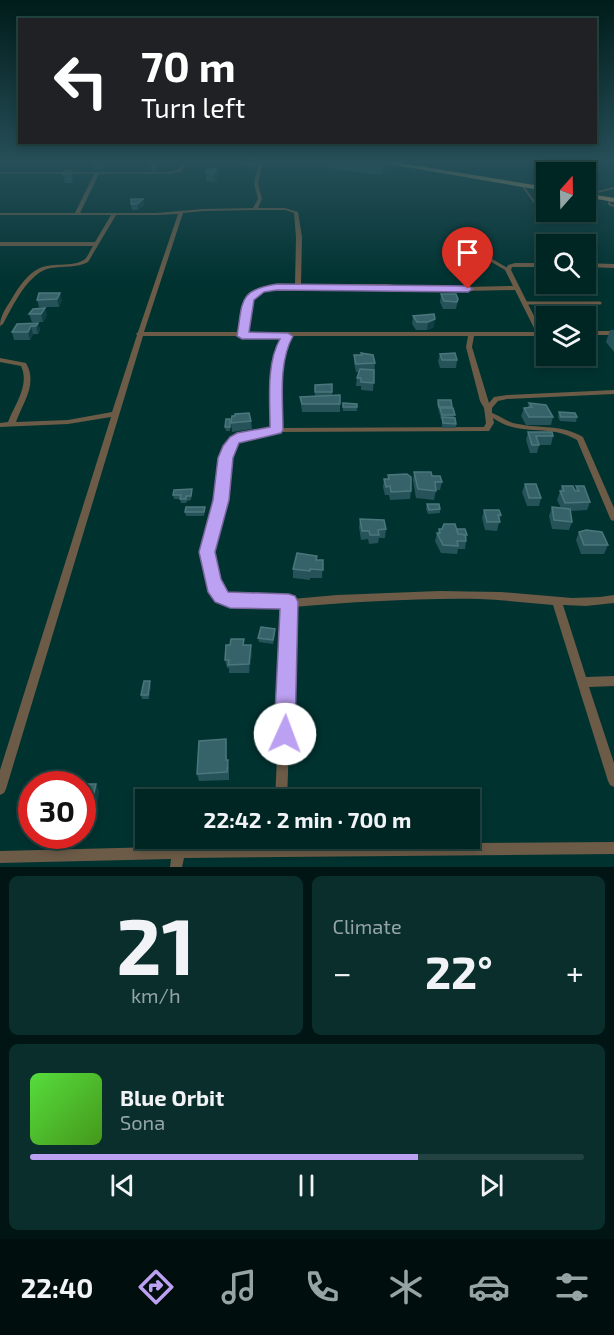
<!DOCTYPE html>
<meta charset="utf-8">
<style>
:root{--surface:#002624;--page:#0a2e2c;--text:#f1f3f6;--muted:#95a5a6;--line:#224341;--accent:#bca0f2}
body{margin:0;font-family:"Exo 2",sans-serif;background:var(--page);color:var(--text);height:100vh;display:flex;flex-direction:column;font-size:22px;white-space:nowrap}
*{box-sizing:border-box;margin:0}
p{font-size:20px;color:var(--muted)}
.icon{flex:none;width:33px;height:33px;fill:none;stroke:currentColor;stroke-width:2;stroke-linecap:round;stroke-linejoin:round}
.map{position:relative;height:867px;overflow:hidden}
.sheet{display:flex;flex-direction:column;gap:9px;padding:9px;background:#001514;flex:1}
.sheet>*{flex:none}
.guide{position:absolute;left:18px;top:18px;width:579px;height:126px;border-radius:0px;box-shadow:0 3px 9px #0003,0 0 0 2px var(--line);background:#202124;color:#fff;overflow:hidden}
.needle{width:39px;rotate:20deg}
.fabs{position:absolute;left:536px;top:162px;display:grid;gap:12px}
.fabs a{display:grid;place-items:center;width:60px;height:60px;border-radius:0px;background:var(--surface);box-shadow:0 3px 9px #0003,0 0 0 2px var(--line);font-size:30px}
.speed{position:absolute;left:18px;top:771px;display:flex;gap:12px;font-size:30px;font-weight:700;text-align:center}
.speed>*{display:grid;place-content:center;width:78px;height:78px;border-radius:50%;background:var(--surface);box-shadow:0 3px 9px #0003,0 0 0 2px var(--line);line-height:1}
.speed .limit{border:9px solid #d22;background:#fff;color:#111}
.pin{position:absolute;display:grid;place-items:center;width:51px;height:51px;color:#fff;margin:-62px -26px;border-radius:50% 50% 50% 0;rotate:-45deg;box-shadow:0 0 6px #0007}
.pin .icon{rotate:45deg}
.me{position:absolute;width:66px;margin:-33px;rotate:2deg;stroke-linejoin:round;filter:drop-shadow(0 0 4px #0008)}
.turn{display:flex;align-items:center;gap:21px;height:126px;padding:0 24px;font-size:27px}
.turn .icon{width:78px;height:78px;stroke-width:2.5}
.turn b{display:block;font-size:42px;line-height:51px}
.big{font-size:45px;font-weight:700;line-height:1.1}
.sheet .widget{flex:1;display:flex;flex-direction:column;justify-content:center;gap:9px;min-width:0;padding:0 21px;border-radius:9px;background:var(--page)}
.sheet .dial{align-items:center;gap:0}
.dial b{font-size:78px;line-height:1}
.song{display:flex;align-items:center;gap:18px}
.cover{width:72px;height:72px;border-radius:9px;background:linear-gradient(135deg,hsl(110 70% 55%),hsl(100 70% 35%))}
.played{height:6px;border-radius:3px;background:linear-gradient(90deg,var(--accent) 70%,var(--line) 70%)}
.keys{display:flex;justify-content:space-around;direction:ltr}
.heat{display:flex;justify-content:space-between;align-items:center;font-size:33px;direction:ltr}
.sheet .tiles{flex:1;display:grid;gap:9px;grid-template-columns:1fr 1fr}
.widget:last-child{grid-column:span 2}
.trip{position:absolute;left:135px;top:789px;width:345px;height:60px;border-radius:0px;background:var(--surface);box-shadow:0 3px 9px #0003,0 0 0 2px var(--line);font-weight:700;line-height:60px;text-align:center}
.tabs{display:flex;height:96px;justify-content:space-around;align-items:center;background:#000f0e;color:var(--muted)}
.tabs .icon{width:42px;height:42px}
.tabs .on{color:var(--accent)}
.tabs b{font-size:27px;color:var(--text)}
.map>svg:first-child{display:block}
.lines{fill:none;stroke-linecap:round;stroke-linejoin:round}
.lane-far1{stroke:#6c5b47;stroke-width:2}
.lane{stroke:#6c5b47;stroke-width:3}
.street{fill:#6c5b47;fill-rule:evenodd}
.highway{fill:#c79d69;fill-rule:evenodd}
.wall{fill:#26535a}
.shaded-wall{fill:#103f43}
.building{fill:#366369;stroke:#4b777c;stroke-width:1.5}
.route{fill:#bca0f2;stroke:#7a689d;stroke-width:1.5}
</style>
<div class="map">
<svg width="614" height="867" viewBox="0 0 614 867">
<rect width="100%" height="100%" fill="#003230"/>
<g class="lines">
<!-- lane-far1 -->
<g class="lane-far1">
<path d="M522 185 547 220"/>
<path d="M610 199 609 204 614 206"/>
<path d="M477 233 482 246"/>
</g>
<!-- lane -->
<g class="lane">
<path d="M481 245 491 260 508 270"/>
<path d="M524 303H600"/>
</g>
<!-- street -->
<g class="street">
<path d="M184 161H188L181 172 170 174H99L80 213H156L203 209 253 208 258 199 254 184 259 161H263L258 184 262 199 258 208H285L298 212 302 237 301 285 387 284 419 288 513 286 505 270 508 265 515 263H546V267H512L511 270 542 332H546V336H474L472 347 489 403 494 397 507 395 614 390V394L507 399 498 401 492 408V413C501 416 508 423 518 424 542 429 561 424 583 437L614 508V521L611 520 610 518 577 440C549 423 521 438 493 418L494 423 489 431H486L277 432 237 442 229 457 225 500 211 552 221 590 229 595 240 598 256 600 286 599 289 598 292 599 337 595 439 591 501 592 572 598 600 597 614 595V603L586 606 563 605 586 677 614 676V686L589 687 614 763V787L610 785 608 781 553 605C528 603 504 600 479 599 417 598 355 602 294 607L287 800H275L284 607C259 608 235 608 214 595L203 552 217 500 221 457 231 438H234L273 428C272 398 269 363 285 336H245L242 338 239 336H143L6 789 4 793 0 795V770L111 417 68 424 0 427V423L8 422C15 404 30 385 21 366L0 362V358L26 363C38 384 23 402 16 422L68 420 112 412 137 335 136 334 138 332 178 214 156 215H116L88 262C76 268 64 266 51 268 28 272 13 306 3 324L0 326C0 316 6 308 11 300 18 288 27 274 40 268 53 262 77 268 86 258 89 254 91 249 93 246H0V242H95L111 215H0V213H75L94 174H0V172H170L178 170ZM255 210H285L294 213 296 237 295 285C286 285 275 284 266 286 244 291 242 313 239 332H144L183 213 203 211ZM387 288 419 292 515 290 536 332H246C249 312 248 298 269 289ZM291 336H468L466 347 480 401 484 408 486 423 484 427 281 428C279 397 276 364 291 336Z"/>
<path d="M539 161H544L555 172H551Z"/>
<path d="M546 178V180L540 181 535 188 531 187 537 179Z"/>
<path d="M614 187V189L585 196V194Z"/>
<path d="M585 263 614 264V268L585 267Z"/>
<rect x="585" y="331" width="29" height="4"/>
<path d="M273 838H285V844L614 842V854L184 858 182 867H170L171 859 0 863V851L272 844Z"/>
</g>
<!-- highway -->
<g class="highway">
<path d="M371 161H389L546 187V191Z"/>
<path d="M585 193 614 198V202L585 197Z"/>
</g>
</g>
<!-- wall -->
<g class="wall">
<path d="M153 161H159L156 172H152L151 166Z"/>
<path d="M237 161H248L247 165H237Z"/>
<path d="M249 161H257L255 168H248Z"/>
<path d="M328 161H376L385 163V172L381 175 328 168Z"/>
<path d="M94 163 108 164 105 169H95Z"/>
<path d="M217 169 218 178 215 182 206 181V172Z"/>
<path d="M72 171 74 180 73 183H65L63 174Z"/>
<path d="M143 199 144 205 138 210H132L131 204Z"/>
<path d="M39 293 62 300 59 307H39L37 300Z"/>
<path d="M441 294 458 299 456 309H443L440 302Z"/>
<path d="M556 308 577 310 576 314 558 315 555 311Z"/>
<path d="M33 309 47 315 43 322H32L29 314Z"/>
<path d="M539 312 546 316V320H541L538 316Z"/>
<path d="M434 314V327L427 330H416L412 324 413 316Z"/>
<path d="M38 323 40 330 38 334H33L30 340H14L12 332Z"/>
<path d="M610 330H614V352L606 342Z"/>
<path d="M440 354 457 360 456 368H440L438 361Z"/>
<path d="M354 355 375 363 373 391 361 390V386H356L357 378 359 372H356L354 363Z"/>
<path d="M332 384V396L340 404V412H302L300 397 315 396V385Z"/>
<path d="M438 400 452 407 456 424V428H442V419H441L437 404Z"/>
<path d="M343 403 357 404V411H343Z"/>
<path d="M529 403 553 417 551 425H526L521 416 524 408 528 407Z"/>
<path d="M559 412 577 417 576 422 560 421 558 417Z"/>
<path d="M230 419V431H226L225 427Z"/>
<path d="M251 421 252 429 232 432 231 423Z"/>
<path d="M528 432 553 436 551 445H539L537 453H530L526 440Z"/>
<path d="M414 472 432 476 442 482 440 490H436L434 500 416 498 413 480Z"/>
<path d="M388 475 411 491 410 499 390 500 389 495H385L383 487 384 479H388Z"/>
<path d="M525 484 541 498 539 506H527L522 492Z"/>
<path d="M562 486 575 491 576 486 590 502 587 510 570 511 572 522 569 530 552 529 549 516 552 507 561 508 557 500Z"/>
<path d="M192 489 191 500 187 501 186 503H181L180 499H174L173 495Z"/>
<path d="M427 504 440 509V513L428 514 426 509Z"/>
<path d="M205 507 204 516H186L185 512Z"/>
<path d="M484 510 501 515 497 531 485 530 482 518Z"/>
<path d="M360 519 386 529 385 538H379L378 543 369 544 368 539 361 540 359 527Z"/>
<path d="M439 529 457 530 467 535 465 549H458L457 554 441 553 435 541 437 533H438Z"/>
<path d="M579 532 608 545 604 554H581L576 540Z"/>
<path d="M316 560H323L322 578H310V580L293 578V569Z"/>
<path d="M275 629V634L273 644 259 642 258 638Z"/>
<path d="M244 639V645L252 653 249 673H229V668H227L225 660Z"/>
<path d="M151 686 149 699H142L141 695Z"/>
<path d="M226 739 227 747V760L229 767V780L199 781 197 774Z"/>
<path d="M82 784H96L99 792 92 827H82Z"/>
</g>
<!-- shaded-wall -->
<g class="shaded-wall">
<path d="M60 161 61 163 58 167 49 168 48 162Z"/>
<path d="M105 161H108V164L105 169 104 163Z"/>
<path d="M157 161H159V163L156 172 155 166Z"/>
<path d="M385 163V172L381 175 382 166Z"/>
<path d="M217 169 218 178 215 182 214 173Z"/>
<path d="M72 171 74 180 73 183 71 174Z"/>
<path d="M143 199 144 205 138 210 137 204Z"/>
<path d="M60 293 62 300 59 307 57 299Z"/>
<path d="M45 308 47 315 43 322 41 314Z"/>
<path d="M435 319 434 327 427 330 428 322Z"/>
<path d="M38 323 40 330 38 334 36 326Z"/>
<path d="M31 326 33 334 30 340 28 332Z"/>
<path d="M251 645 252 653 249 673V664Z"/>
<path d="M150 681 151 686 149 699 148 695Z"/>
<path d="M226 739 227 747V768L226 760Z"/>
<path d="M96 784 99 792 92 827 88 819Z"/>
</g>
<!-- building -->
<g class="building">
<path d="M95 161H105L104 163H94Z"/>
<path d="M153 161H157L155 166H151Z"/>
<path d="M249 161H256L255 165H248Z"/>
<path d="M342 161H376L385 163 382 166Z"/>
<path d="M208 169H217L214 173 206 172Z"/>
<path d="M65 170 72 171 71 174H63Z"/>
<path d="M131 199H143L137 204H131Z"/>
<path d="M39 293H60L57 299 37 300Z"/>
<path d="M441 294H456L458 299 457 302 444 301Z"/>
<path d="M574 307 577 310 559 311 556 308Z"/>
<path d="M45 308 41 314H29L33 309Z"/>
<path d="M539 312H545L549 316H542Z"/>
<path d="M434 314 435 319 428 322H417L413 316Z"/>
<path d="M38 323 36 326H31L28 332H12L17 324Z"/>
<path d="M361 353 373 355 375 363 356 364 354 355H362Z"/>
<path d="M455 353 457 360H442L440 354Z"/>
<path d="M360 369 374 370V383L361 382V378H357Z"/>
<path d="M332 384V392H315V385Z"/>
<path d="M340 395V404H302L300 397Z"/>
<path d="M438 400H451L452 407H439Z"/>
<path d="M343 403 357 404V407H343Z"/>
<path d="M529 403 546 405 553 417H529L524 408 532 407Z"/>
<path d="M440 408H453L455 415H442Z"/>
<path d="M559 412 575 413 577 417H561Z"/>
<path d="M249 413 251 421 231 423 232 416H235V414Z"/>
<path d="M442 417 455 418 456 424 443 423Z"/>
<path d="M226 419H230V427H225Z"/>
<path d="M528 432H552L553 436H536L539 445H532Z"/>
<path d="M414 472H431L432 476H440L442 482H435L436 491 418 489Z"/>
<path d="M407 474 411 477V491L391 492 390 486 386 487 384 479H389L388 475Z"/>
<path d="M525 484H536L541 498H529Z"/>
<path d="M562 486H573L575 491H579L576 486H584L590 502 565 503 560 491H564Z"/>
<path d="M192 489 191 496H186V499H180L181 495H173L174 490Z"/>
<path d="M427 504H439L440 509 429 510Z"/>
<path d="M186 507H205L204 512H185Z"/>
<path d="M552 507 570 509 572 522 554 520Z"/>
<path d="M484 510H499L501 515H498L500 522H487Z"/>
<path d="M360 519 384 520 386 529 378 530 379 535H370L369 531H362Z"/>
<path d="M444 524H455L458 534H465L466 541H457L458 546 443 545 437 533H440L439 529H442Z"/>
<path d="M457 529H465L467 535 458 534Z"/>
<path d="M586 530 602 532 608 545H584L579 532Z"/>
<path d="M297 553 317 556 316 560H323V570L310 569V571L293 569Z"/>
<path d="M261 627 275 629 273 640 258 638Z"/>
<path d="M231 639H244L243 645H251L249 664 228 665 229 660H225L226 645H230Z"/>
<path d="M144 681H150L148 695H141Z"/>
<path d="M226 739V760H228L227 772 197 774 199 741Z"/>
<path d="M80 784H96L88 819 82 820V784Z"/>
</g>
<!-- sky -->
<linearGradient id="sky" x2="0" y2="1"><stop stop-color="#001c1a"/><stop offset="0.57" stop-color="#264f59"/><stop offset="1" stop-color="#264f59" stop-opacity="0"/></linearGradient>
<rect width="614" height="283" fill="url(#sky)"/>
<!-- route -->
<path class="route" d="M277 284 468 286 473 289 468 292 277 290 264 292 254 300 249 332 288 333 293 336C278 363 283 400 283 430L281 433 239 443 233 458 229 500 215 552 221 579 228 592 289 594 295 596 298 602 295 734 292 741 285 744 277 741 274 734 280 609 230 608 215 602 208 592 199 552 213 500 218 458 223 446 230 437 237 433 270 427C270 400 266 364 280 339H242L237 336C243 301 238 290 277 284Z"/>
</svg>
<div class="fabs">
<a><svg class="needle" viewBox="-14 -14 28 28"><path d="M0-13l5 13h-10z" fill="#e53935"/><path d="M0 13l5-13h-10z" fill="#95a5a6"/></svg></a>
<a><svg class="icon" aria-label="search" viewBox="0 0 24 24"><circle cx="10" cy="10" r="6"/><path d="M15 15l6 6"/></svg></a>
<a><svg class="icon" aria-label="layers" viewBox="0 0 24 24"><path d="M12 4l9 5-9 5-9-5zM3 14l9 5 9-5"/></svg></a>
</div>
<div class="speed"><div class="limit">30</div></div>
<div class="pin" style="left:468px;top:289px;background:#d93025"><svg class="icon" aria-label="arrive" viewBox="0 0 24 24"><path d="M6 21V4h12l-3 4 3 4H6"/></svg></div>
<svg class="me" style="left:285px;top:734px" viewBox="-20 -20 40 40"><circle r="19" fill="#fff"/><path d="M0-13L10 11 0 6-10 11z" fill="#bca0f2"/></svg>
<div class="trip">22:42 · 2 min · 700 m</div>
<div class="guide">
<div class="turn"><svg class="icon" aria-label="left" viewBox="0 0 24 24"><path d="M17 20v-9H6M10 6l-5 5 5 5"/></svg><div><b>70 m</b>Turn left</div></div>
</div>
</div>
<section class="sheet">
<div class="tiles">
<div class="widget dial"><b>21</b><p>km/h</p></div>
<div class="widget"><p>Climate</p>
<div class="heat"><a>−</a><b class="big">22°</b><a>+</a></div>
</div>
<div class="widget">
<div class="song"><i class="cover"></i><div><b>Blue Orbit</b><p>Sona</p></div></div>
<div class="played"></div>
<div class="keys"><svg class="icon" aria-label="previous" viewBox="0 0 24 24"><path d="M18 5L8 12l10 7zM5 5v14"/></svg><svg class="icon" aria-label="pause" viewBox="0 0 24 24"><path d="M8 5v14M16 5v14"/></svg><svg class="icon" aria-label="next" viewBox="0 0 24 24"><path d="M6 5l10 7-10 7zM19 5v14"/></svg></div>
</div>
</div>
</section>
<nav class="tabs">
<b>22:40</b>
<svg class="icon on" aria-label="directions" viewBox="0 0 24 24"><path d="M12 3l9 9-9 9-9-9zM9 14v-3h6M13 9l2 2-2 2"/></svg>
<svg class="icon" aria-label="music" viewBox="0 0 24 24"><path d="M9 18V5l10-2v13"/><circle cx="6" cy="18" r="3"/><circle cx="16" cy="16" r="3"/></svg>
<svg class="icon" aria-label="phone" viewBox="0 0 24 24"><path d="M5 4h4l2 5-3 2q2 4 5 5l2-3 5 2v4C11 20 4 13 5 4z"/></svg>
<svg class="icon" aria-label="climate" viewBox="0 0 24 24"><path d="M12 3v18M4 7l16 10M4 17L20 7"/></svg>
<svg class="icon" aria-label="car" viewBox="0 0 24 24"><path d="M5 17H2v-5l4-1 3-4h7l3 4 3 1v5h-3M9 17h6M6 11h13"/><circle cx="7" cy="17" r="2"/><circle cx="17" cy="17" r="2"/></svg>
<svg class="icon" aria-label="filters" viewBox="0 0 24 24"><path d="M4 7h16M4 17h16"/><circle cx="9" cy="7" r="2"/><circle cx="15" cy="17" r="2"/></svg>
</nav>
